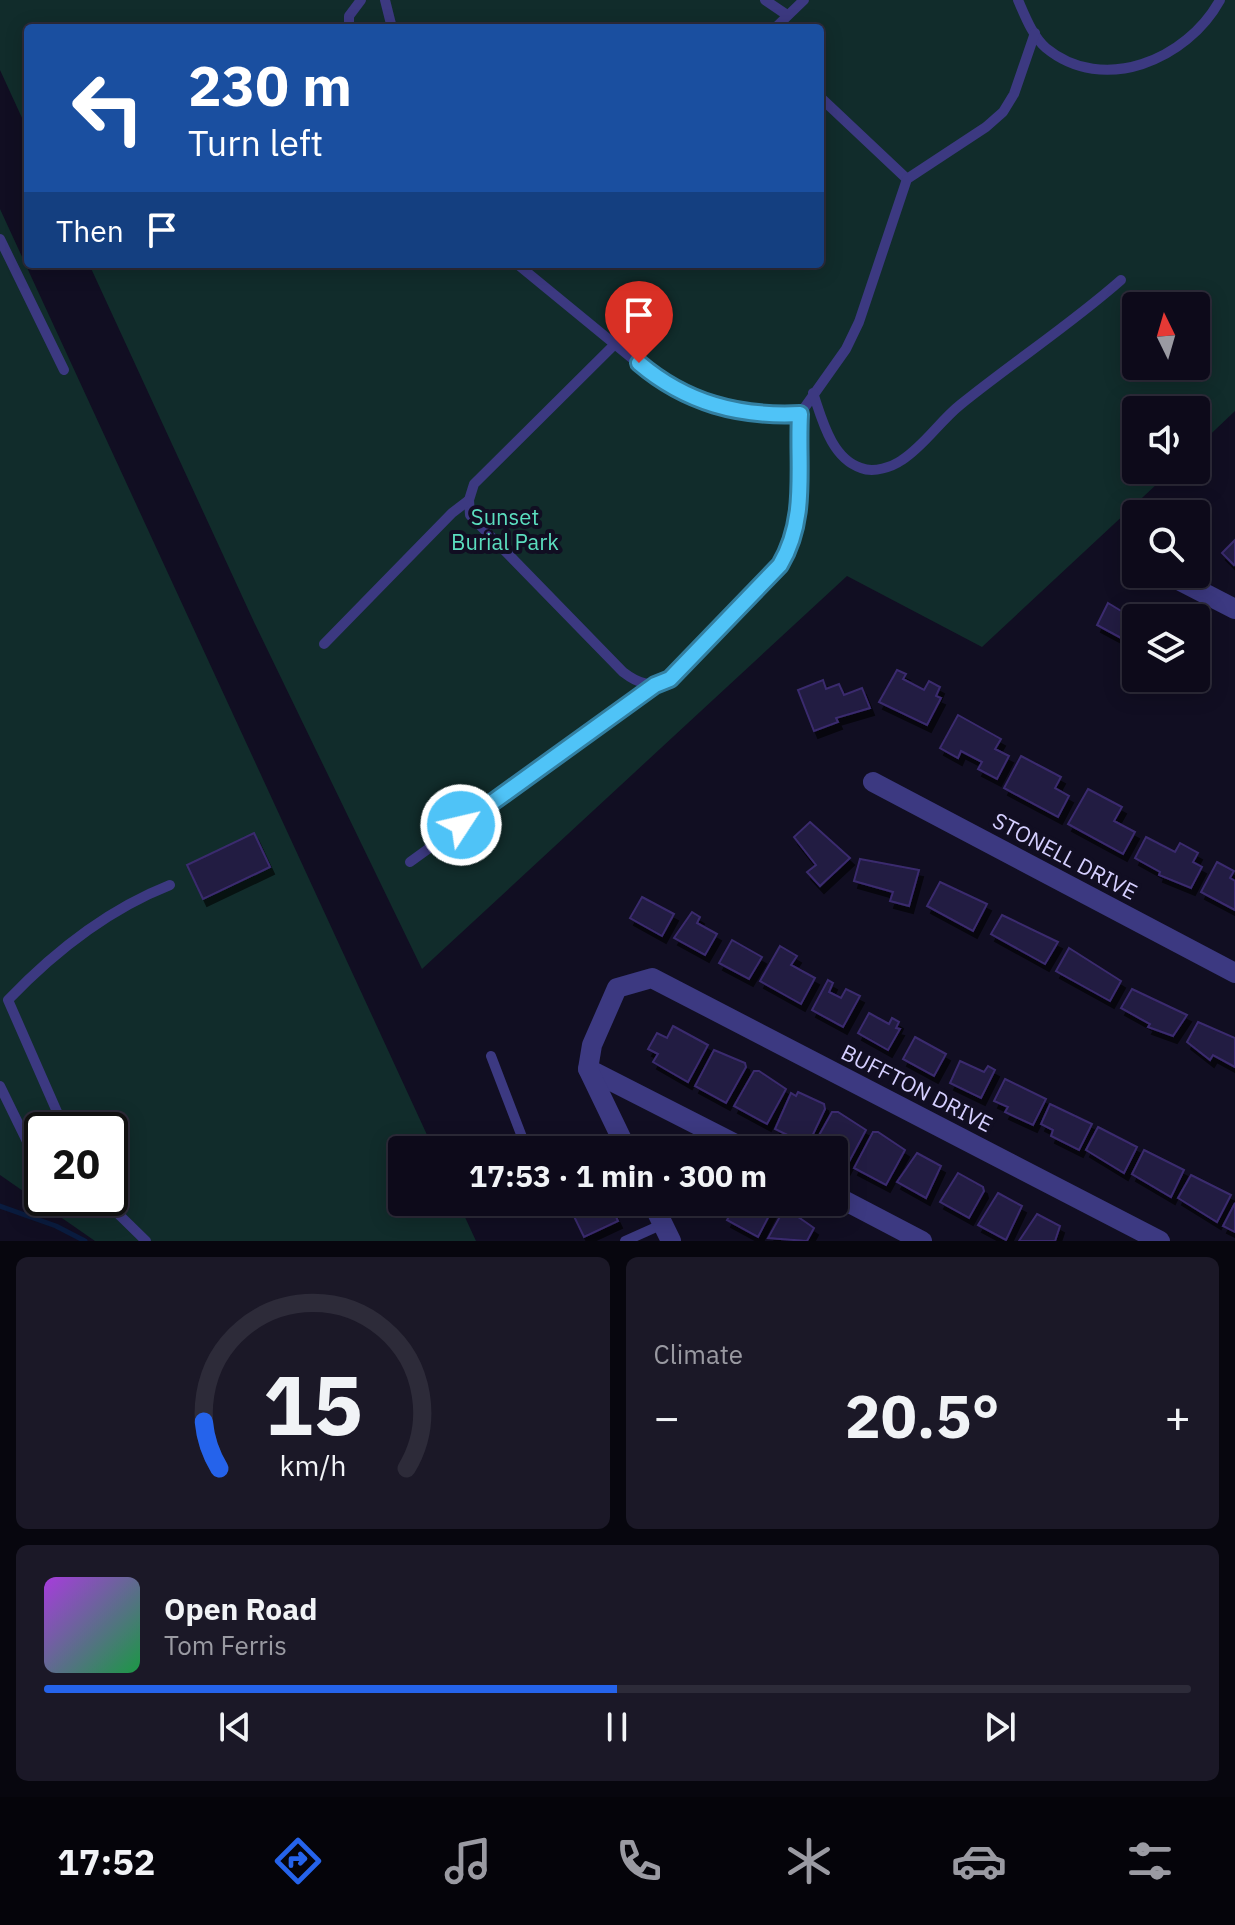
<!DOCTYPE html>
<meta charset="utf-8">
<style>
:root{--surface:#0d0a1a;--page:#1b1827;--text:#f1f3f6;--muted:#9a9aa2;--line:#2d2b39;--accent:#2563eb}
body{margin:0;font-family:"IBM Plex Sans",sans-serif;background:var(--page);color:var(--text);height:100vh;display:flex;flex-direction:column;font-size:30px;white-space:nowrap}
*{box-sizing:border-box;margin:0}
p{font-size:26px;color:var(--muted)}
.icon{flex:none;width:44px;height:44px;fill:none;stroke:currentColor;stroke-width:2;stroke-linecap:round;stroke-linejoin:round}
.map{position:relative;height:1241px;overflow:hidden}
.details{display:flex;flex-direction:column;gap:16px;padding:16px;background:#07060e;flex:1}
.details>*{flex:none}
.top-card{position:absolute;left:24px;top:24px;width:800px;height:244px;border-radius:8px;box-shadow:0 4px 20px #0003,0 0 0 2px var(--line);background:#1a4fa0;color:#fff;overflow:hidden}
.needle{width:52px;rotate:355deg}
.buttons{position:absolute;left:1122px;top:292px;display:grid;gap:16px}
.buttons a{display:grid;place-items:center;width:88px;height:88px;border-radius:8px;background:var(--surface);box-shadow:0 4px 20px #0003,0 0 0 2px var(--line);font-size:40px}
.speed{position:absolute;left:24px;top:1112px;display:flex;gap:16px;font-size:40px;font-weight:700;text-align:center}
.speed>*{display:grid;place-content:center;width:104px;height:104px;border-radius:50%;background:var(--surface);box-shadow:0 4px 20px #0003,0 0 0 2px var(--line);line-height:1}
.speed .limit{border:4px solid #111;border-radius:12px;background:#fff;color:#111}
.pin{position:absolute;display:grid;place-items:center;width:68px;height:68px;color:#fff;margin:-82px -34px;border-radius:50% 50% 50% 0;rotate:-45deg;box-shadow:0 0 8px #0007}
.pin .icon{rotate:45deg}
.me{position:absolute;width:88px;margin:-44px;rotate:55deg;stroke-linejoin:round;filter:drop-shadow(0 0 6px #0008)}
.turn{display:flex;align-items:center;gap:28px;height:168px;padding:0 32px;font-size:36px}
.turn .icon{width:104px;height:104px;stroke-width:2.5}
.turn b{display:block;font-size:56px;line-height:68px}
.then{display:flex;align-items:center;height:76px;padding:0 32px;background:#0003;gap:16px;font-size:30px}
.big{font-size:60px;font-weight:700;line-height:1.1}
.details .widget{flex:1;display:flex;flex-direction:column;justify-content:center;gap:12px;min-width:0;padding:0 28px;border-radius:12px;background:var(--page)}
.details .dial{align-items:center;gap:0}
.dial svg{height:208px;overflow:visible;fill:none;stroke:var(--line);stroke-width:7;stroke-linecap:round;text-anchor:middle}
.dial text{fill:var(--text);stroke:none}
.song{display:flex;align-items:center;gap:24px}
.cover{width:96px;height:96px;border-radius:12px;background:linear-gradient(135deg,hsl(280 70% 55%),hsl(140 70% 35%))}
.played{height:8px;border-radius:4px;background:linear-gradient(90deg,var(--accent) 50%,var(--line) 50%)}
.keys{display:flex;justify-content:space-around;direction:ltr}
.heat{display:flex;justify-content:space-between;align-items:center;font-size:44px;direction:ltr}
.details .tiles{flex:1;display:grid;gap:16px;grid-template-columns:1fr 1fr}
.widget:last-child{grid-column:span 2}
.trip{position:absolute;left:388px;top:1136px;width:460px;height:80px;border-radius:8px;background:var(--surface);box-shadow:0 4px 20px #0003,0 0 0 2px var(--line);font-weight:700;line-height:80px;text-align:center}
.dock{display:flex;height:128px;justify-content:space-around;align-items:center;background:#05040a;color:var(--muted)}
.dock .icon{width:56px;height:56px}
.dock .active{color:var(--accent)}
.dock b{font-size:36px;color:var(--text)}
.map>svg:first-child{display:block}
.green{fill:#112c2b;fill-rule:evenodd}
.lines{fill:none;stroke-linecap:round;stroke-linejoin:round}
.stream{stroke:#0a1c3f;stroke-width:5}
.building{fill:#221a43;stroke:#3a2c6e;stroke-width:2;filter:url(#shadow)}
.service{stroke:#3c3981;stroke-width:10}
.minor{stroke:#3c3981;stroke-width:20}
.route-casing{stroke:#337fa1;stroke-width:20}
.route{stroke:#4fc3f7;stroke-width:14}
.labels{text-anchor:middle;stroke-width:8;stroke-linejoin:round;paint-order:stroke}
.park-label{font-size:22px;fill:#5bdebf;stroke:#110e22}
.street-label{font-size:22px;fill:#d5cfff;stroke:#110e22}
</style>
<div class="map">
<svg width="1235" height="1241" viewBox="0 0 1235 1241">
<defs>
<filter id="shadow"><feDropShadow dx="4" dy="7" stdDeviation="0" flood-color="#0009"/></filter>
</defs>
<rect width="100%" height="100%" fill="#110e22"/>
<!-- green -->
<g class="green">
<path d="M0 0H1235V411L1196 448V410H1136V470H1172L982 647 847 576 422 969 254 622 89 264H820V28H28V131L0 70ZM1136 306H1196V366H1136Z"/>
<path d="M0 209 434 1150H402V1202H458L476 1241H95L0 1175ZM42 1130H110V1198H42Z"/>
</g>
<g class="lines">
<!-- stream -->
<path class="stream" d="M0 1206 56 1226 85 1241"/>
</g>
<!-- building -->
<g class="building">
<path d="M1235 540V564L1234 565 1222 553Z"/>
<path d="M1108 603 1136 620V646L1097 625Z"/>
<path d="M897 670 906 674 903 679 924 690 929 681 940 687 936 696 941 698 927 725 879 702Z"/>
<path d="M823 680 826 689 839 684 844 695 862 688 870 708 836 718 838 722 814 731 798 690Z"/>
<path d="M958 715 1001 739 995 749 1009 756 997 779 978 769 982 762 961 751 958 758 940 748Z"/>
<path d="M1021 756 1061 777 1055 788 1069 796 1058 817 1004 788Z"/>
<path d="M1088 789 1122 807 1114 821 1135 832 1123 854 1068 824Z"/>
<path d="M810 822 850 858 820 886 807 872 816 865 794 837Z"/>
<path d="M254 833 270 867 203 899 187 865Z"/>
<path d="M1146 837 1175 852 1180 843 1198 853 1193 862 1202 867 1191 888 1159 875 1160 872 1135 858Z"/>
<path d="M860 859 919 870 909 906 890 901 893 892 854 881Z"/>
<path d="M1217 862 1234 871 1230 878 1235 881V910L1201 892Z"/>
<path d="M940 882 987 904 973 931 927 906Z"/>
<path d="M642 897 674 914 662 936 630 918Z"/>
<path d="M692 912 700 917 697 923 717 934 705 955 674 938Z"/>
<path d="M1002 915 1058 942 1045 964 991 934Z"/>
<path d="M732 940 762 957 749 979 719 963Z"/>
<path d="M780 946 797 956 791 965 815 978 801 1004 760 981Z"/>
<path d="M1069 948 1121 981 1110 1001 1056 971Z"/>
<path d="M828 980 833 983 829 992 841 998 846 989 860 996 843 1027 812 1010Z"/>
<path d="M1132 989 1187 1015 1173 1036 1148 1027 1150 1024 1121 1008Z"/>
<path d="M869 1013 889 1024 892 1018 899 1022 896 1028 900 1029 888 1050 858 1033Z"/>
<path d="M1198 1022 1235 1038V1067L1213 1055 1210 1060 1187 1042Z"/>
<path d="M673 1026 708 1045 688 1082 653 1062 658 1054 648 1049 657 1033 667 1038Z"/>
<path d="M915 1037 946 1054 934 1076 903 1059Z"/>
<path d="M714 1050 745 1063 746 1067 726 1103 695 1086Z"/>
<path d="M960 1061 984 1072 988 1066 995 1070 981 1098 950 1083Z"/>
<path d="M754 1071H759L786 1089 767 1124 734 1106Z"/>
<path d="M1005 1079 1046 1099 1033 1125 1005 1112 1008 1107 994 1101Z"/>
<path d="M798 1092 824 1104 825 1109 808 1145 775 1129 791 1093 796 1096Z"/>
<path d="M1050 1104 1092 1124 1079 1150 1051 1136 1053 1130 1041 1124Z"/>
<path d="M832 1112H838L866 1130 843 1173 834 1168V1150H815L813 1146Z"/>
<path d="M1098 1127 1137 1147 1124 1173 1086 1150Z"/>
<path d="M873 1132H878L905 1150 886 1185 854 1168Z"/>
<path d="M1144 1150 1184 1170 1171 1197 1132 1174Z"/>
<path d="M917 1153 941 1166 926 1198 897 1182Z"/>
<path d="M958 1173 983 1187 984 1191 969 1218 940 1202Z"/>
<path d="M1191 1175 1231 1195 1217 1222 1178 1198Z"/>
<path d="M998 1193 1022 1206 1006 1240 978 1225Z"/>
<path d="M567 1202H609L618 1221 584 1237Z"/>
<path d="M737 1202H758L772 1210 758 1237 727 1220Z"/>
<path d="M1235 1203V1232L1223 1226Z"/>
<path d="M783 1211 791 1212 814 1228 807 1241 768 1238Z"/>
<path d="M1037 1214 1060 1226 1055 1241H1019Z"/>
</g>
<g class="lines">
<!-- service -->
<g class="service">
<path d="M385 0 392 28"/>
<path d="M765 0 787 15"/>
<path d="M1018 0C1025 16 1033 37 1046 48 1103 95 1187 60 1220 0"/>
<path d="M349 28V16L361 0"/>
<path d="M775 28 804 0"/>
<path d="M820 97 907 179"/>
<path d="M0 239 64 370"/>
<path d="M517 264 662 383 690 398 768 416 800 414"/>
<path d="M616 343 474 484 469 500 470 515 623 672C640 685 650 687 670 679L780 565 792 545 799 519 800 414 846 349 859 322 907 179 986 127 1003 112 1014 94 1035 33"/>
<path d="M813 393C822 419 831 458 861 468 874 473 892 467 902 460 924 446 940 421 960 405 1013 362 1070 325 1121 280"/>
<path d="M324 644 452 513 469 500"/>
<path d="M410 862 655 685"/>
<path d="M491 1056 527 1150"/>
<path d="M0 1086 42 1172"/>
<path d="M65 1130 8 1000C53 953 109 909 170 885"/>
<path d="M102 1198 146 1241"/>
<path d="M625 1241 663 1224"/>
</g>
<!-- minor -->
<g class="minor">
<path d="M1133 557 1136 558"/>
<path d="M1167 574 1235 609"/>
<path d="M873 782 1235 973"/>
<path d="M588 1069 747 1150"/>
<path d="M627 1150 588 1069 592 1045 617 988 652 978 1160 1241"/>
<path d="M834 1195 922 1241"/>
<path d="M652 1202 671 1241"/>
</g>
</g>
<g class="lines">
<!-- route casing -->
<g class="route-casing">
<path id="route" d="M461 825 655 685 670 679 780 565C808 518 797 467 800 414 739 417 686 403 639 363"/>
</g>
<!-- route -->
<use href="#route" class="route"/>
</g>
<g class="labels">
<!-- park labels -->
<g class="park-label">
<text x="505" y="525">Sunset<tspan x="505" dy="25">Burial Park</tspan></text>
</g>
<!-- street labels -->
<g class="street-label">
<text transform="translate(1065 856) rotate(28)" y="8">STONELL DRIVE</text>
<text transform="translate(917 1088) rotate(27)" y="8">BUFFTON DRIVE</text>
</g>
</g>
</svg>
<div class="buttons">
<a><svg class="needle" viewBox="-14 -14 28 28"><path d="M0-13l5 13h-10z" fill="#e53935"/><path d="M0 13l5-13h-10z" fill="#9a9aa2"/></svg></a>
<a><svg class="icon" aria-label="sound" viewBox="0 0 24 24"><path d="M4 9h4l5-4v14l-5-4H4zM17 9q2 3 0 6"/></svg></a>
<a><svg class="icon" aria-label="search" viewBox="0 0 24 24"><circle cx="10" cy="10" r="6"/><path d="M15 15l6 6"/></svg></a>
<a><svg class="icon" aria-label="layers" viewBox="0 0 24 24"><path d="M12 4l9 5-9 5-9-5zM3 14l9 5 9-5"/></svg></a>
</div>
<div class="speed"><div class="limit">20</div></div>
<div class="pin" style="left:639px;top:363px;background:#d93025"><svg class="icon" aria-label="arrive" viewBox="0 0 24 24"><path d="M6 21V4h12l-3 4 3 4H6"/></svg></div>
<svg class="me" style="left:461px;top:825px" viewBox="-20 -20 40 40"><circle r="17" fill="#4fc3f7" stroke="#fff" stroke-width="3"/><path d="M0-11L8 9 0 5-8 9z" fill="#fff"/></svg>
<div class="trip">17:53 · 1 min · 300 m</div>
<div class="top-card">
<div class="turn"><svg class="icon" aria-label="left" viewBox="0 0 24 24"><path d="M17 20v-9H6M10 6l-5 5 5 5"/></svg><div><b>230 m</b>Turn left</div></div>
<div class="then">Then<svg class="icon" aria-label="arrive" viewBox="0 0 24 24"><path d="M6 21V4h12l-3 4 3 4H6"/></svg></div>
</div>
</div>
<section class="details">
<div class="tiles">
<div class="widget dial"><svg viewBox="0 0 100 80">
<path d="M14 69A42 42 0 1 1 86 69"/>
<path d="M14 69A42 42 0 0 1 8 51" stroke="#2563eb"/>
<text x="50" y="56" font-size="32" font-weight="700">15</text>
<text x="50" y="72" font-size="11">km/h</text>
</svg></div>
<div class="widget"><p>Climate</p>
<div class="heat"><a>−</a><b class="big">20.5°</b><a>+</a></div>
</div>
<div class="widget">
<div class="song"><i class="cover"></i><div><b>Open Road</b><p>Tom Ferris</p></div></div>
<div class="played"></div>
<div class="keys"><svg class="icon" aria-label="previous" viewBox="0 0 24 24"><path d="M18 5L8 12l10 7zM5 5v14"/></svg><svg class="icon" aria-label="pause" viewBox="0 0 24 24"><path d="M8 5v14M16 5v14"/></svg><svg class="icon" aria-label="next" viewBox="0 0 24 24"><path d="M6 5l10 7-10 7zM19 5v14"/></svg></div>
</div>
</div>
</section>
<nav class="dock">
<b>17:52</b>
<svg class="icon active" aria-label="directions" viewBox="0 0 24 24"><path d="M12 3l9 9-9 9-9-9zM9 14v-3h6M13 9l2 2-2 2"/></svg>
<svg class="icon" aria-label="music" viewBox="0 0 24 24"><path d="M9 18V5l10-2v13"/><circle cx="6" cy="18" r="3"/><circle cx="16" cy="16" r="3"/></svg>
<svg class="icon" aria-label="phone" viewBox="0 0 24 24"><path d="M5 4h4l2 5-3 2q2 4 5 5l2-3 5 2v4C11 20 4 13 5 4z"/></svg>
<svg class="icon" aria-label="climate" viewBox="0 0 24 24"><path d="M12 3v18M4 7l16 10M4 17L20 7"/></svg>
<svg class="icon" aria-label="car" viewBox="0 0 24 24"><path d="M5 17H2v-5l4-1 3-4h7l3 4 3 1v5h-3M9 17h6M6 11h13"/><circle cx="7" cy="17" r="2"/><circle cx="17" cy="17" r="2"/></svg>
<svg class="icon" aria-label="filters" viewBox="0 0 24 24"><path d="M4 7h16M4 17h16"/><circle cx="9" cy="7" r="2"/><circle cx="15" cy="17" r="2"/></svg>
</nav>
